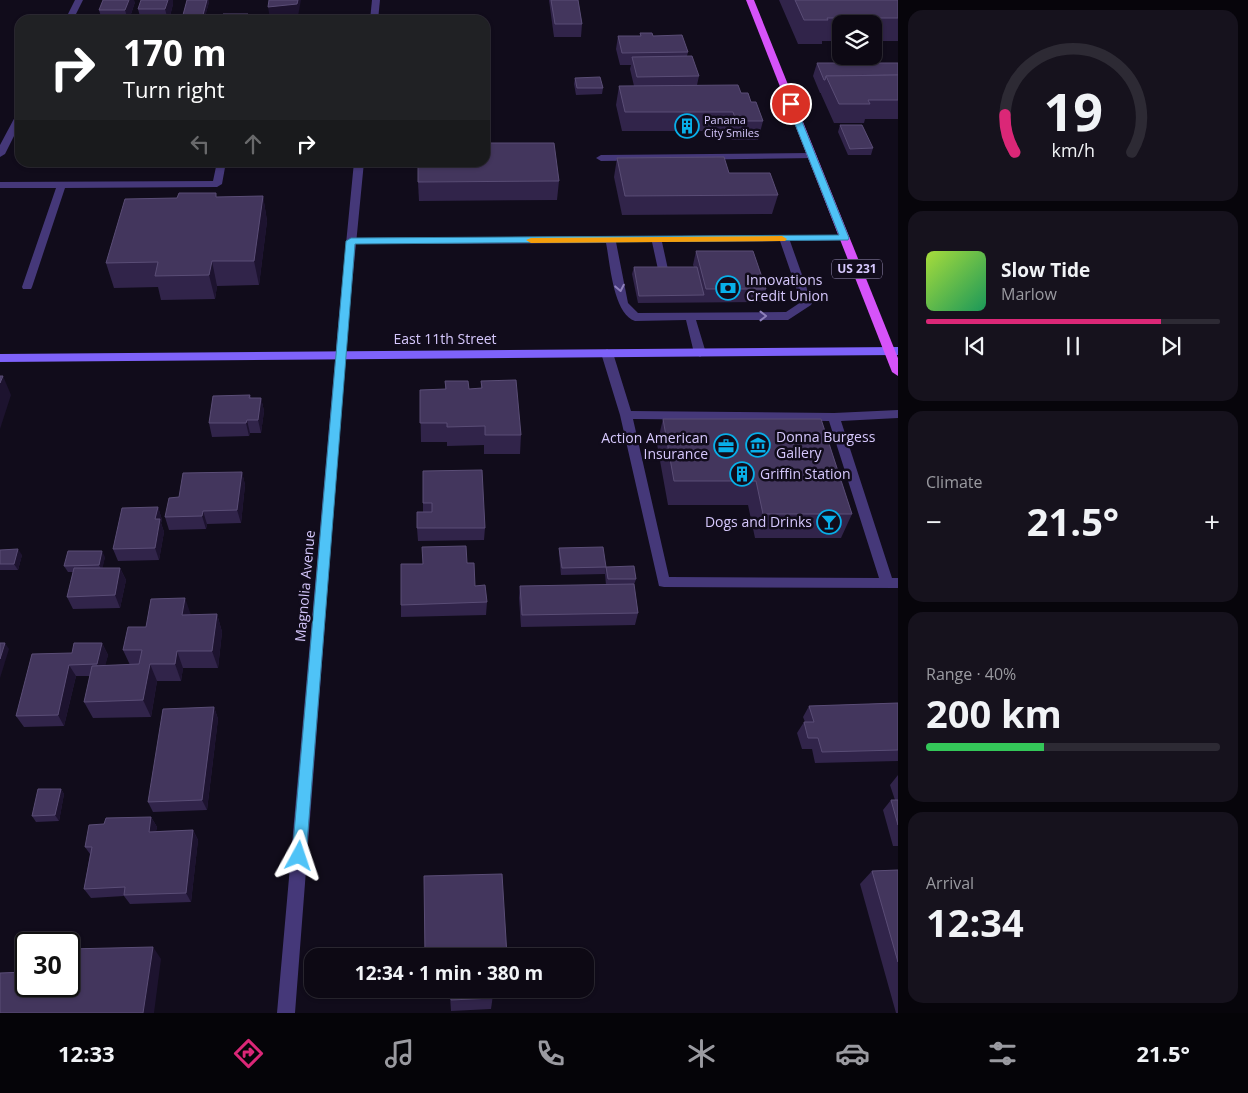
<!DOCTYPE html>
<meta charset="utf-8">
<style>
:root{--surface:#0d0914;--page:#16121d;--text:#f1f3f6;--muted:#9a9aa0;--line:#2d2a34;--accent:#db2777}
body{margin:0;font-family:"Open Sans",sans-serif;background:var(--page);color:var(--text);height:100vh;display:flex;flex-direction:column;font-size:19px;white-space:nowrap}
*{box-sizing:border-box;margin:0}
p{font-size:16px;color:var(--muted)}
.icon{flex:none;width:28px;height:28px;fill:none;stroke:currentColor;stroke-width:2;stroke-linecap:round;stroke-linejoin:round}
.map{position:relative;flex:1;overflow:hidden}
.drawer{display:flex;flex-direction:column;gap:10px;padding:10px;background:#07050b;width:350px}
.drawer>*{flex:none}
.banner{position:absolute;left:15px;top:15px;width:475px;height:152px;border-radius:15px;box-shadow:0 1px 4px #0004,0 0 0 1px var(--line);background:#202124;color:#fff;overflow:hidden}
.controls{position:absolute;left:832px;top:15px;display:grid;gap:10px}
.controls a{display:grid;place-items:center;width:50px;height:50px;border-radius:10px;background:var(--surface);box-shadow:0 1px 4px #0004,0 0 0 1px var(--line);font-size:25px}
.speed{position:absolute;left:15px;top:932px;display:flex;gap:10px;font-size:25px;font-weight:700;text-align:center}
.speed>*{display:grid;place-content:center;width:65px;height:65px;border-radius:50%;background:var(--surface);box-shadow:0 1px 4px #0004,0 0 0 1px var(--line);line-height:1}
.speed .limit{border:2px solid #111;border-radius:8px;background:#fff;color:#111}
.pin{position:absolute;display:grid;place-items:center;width:42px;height:42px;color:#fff;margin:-21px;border:2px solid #fff;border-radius:50%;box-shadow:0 1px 5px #0007}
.me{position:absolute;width:55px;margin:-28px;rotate:5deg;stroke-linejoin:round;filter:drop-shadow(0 0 4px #0008)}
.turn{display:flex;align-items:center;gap:18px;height:105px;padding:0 25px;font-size:22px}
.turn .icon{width:65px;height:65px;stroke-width:2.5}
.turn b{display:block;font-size:35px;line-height:42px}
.lanes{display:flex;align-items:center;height:48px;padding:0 25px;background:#0003;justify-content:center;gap:25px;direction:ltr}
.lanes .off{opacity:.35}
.big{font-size:38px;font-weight:700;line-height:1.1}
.drawer .card{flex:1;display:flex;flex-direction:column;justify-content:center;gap:8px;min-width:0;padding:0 18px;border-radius:15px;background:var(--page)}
.drawer .dial{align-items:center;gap:0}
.dial svg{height:130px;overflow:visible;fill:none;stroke:var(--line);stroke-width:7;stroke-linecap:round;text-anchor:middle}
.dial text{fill:var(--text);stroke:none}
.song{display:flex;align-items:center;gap:15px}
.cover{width:60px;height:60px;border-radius:8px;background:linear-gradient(135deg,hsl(80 70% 55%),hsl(150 70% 35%))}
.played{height:5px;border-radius:2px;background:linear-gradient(90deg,var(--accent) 80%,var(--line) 80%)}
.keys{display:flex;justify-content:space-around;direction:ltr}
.heat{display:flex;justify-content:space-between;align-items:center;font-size:28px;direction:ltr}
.charge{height:8px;border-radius:4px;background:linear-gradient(90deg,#34c759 40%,var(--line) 0)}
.trip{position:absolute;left:304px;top:948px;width:290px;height:50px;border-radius:15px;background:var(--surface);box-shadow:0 1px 4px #0004,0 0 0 1px var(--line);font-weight:700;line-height:50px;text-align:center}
.tab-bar{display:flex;height:80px;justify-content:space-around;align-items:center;background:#050408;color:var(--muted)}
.tab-bar .icon{width:35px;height:35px}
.tab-bar .active{color:var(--accent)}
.tab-bar b{font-size:22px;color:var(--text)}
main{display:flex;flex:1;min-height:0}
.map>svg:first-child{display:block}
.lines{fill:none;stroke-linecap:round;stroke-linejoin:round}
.service{fill:#453879;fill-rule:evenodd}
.minor{fill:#453879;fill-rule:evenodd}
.secondary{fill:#7e62fa;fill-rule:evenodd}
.primary{fill:#d653f9;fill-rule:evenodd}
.wall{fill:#31244a}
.shaded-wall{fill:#1d132f}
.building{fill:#43365d;stroke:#5a4d76}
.oneway{stroke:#8e80bb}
.route{fill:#4fc3f7;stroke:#337fa1}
.slow{fill:#f59e0b}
.labels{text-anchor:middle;stroke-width:5;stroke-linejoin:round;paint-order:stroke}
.far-poi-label{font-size:11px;fill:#d6c8fd;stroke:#110c1b;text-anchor:start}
.shield{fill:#110c1b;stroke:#9b90b9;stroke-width:1}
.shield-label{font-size:12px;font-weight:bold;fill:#d6c8fd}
.poi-label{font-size:14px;fill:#d6c8fd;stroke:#110c1b;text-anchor:start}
.street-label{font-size:14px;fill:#d6c8fd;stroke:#110c1b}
</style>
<main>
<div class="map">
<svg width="898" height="1013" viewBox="0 0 898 1013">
<rect width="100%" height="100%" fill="#110c1b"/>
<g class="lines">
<!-- service -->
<g class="service">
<path d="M812 153 817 156 815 158 601 161 596 158 601 155Z"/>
<path d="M217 162H226L222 184 217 187 65 188 32 287 31 289H23L22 287 56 188H0V182L213 181Z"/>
<path d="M845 235 850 238 848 240 790 241 812 303 811 305 788 320H696L706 353 700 357 694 353 686 320 635 321C613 314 610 262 606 243L351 244 346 241 351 238ZM780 241 801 302 786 312 638 313 628 303 616 242H652L659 274 664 277 669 274 662 242Z"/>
<path d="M607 349 613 353 631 411 834 413 898 410V418L841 421 892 578H898V588L664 587 659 586 620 415 601 353ZM633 419 829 421 879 578 669 577Z"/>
</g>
<!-- minor -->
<g class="minor">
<path d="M75 0H83L73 20H65Z"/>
<path d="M372 0H380L378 20H370Z"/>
<path d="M20 112V124L5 154 0 157V145L16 115Z"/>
<path d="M354 162H364L348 326 295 1013H277L338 326Z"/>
</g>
<!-- secondary -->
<path class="secondary" d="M898 347V355L0 362V354Z"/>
<!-- primary -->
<path class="primary" d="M746 0H754L898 358V376L892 372Z"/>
</g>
<!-- wall -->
<g class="wall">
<path d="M187 0H209V2L204 20H184L183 15Z"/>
<path d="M549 0H578L582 24 581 37H554Z"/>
<path d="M779 0H898V41H874V24H841V41H822V44H798Z"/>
<path d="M135 2 129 20H102L99 10Z"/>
<path d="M173 4 169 20H141L138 9Z"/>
<path d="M640 33 653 36 688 52 687 56 699 76 697 85 741 93 751 102 763 121 758 140H732L729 131H622L616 105 619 86H634L630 69 631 65H620L616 49 618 36H640Z"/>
<path d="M817 63H898V119H865L864 123H834L821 94V93H820L813 76Z"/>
<path d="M575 78 603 88 602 94 576 95 574 84Z"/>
<path d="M840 125 873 148 871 155H848L838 132Z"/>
<path d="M617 158 729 173 778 195 772 214 622 215 614 177Z"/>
<path d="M559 181 557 200 419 201 418 182Z"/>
<path d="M263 196 267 221 259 285 217 286 215 299 161 300 158 287 114 288 106 263 217 197Z"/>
<path d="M696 251 766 289 762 302 638 303 632 274 634 267H694L693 265Z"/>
<path d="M445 381 469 389 481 388V381L521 435 520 454H484V445L447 446V442H421L420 390 445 389Z"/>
<path d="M250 395 251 398H261L264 411 261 433H250L249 436 212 437 209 423Z"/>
<path d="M663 419 852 514 841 538H755L748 505H668L657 444Z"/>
<path d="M423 471 485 528 484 540 418 541 417 528 423 512Z"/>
<path d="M242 472 245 485 241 523 207 524 206 529 169 530 165 517 179 497Z"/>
<path d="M158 507 162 520 161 523 164 532 159 560 118 561 113 549Z"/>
<path d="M559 548 606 567 605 574 561 575 559 554Z"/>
<path d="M0 550 22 555 18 570H0Z"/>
<path d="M105 557 102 568H120L126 580 120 608 73 609 67 597 73 572H68L64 566Z"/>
<path d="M467 563 475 586 487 602 486 615 401 617V605Z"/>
<path d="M606 567 636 579 634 585 638 613 635 625 521 627 519 598 520 586 606 585 605 574Z"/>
<path d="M217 614 222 632 218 668H183L181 681H157L151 717 93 718 84 702 90 676H76L64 726 24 727 16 716 72 653 102 643 108 655 105 665H130L123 650 146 627 191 615Z"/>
<path d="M898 703V761L815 763 812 749H802L797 733 804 722H805L803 717 809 706Z"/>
<path d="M214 707 218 719 207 810 153 812 148 802Z"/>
<path d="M898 775V846H893L883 810 891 800H895L890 785Z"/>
<path d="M61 789 64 794 59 821 36 822 32 816Z"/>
<path d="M151 817 157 827 156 831 193 830 198 840 191 902 130 904 124 896 91 898 84 889 90 854 85 847 104 824Z"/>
<path d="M898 870V1013H896L860 884 872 871Z"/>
<path d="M426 989H507V994L493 995 491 1009 451 1011 450 996 426 997Z"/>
</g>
<!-- shaded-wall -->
<g class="shaded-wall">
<path d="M129 0H134L135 2 129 20H128L125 10Z"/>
<path d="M168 0H173V4L169 20H168L165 9Z"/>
<path d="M207 0H209V2L204 20 203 15Z"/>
<path d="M298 0H301L298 16 270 19 268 7Z"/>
<path d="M263 196 267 221 259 285 254 261Z"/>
<path d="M212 261 217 286 215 299 209 275Z"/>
<path d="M3 376 11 395 0 429V383Z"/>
<path d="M261 398 264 411 261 433 258 420Z"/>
<path d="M247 420 250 433 249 436 246 423Z"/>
<path d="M242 472 245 485 241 523 237 510Z"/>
<path d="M158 507 162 520 161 523 164 532 159 560 155 548V519Z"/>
<path d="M203 511 207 524 206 529 202 516Z"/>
<path d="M18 549 22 555 18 570 14 564Z"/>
<path d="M102 551 105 557 102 571 99 565Z"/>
<path d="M120 568 126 580 120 608 115 595Z"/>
<path d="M185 598 191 615H182Z"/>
<path d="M217 614 222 632 218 668 212 651Z"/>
<path d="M5 643 9 649 0 678V659Z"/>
<path d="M102 643 108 655 103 675 97 664Z"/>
<path d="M177 651 183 668 181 681 175 664Z"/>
<path d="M150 664 157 681 151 717 143 700Z"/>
<path d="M69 665 76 676 64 726 58 715Z"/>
<path d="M214 707 218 719 207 810 202 800Z"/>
<path d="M61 789 64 794 59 821 55 815Z"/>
<path d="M151 817 157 827 154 841 149 832Z"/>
<path d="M193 830 198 840 191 902 186 893Z"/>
<path d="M153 947 161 959 154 1013H143Z"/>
</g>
<!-- building -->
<g class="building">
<path d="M103 0H129L125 10H99Z"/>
<path d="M141 0H168L165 9H138Z"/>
<path d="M187 0H207L203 15H183Z"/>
<path d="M269 0H298L297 4 268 7Z"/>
<path d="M551 0H578L582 24H555Z"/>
<path d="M795 0H898V18H827L828 20H804Z"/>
<path d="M223 14H248L247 20H222Z"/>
<path d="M640 33H652L653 36 682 35 688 52 622 53 618 36H641Z"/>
<path d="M692 56 699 76 637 77 632 57Z"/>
<path d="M817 63H898V75L826 76 825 80H824Z"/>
<path d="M898 75V100H868L870 104H839L826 76Z"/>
<path d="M600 77 603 88H577L575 78Z"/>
<path d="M738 85 741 93H748L751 102H756L763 121H736L733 112H625L619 86Z"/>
<path d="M840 125H862L873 148 850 149Z"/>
<path d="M485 143H554L559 181 418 182V162H485Z"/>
<path d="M724 157 729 173H770L778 195 625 196 617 158Z"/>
<path d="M179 193H216V197L263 196 254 261H212L209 275 155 276 158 262 106 263 125 199 177 198Z"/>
<path d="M696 251H753L766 289H706Z"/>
<path d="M634 267H697L704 295 639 296Z"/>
<path d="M0 376H3L0 383Z"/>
<path d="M516 380 521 435H485V426L447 427V423H420V390L446 389 445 381H468L469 389 482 388 481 381Z"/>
<path d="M250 395 249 398H261L258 420H247L246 423H209L213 396Z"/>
<path d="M663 419H821L852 514H763L756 481H674Z"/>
<path d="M482 470 485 528H417V512H432V503H423V471Z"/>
<path d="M242 472 237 510 203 511 202 516 165 517 169 498 179 497 183 473Z"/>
<path d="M158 507 155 519H160L155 548 113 549 122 508Z"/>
<path d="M466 546 467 563H474L475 586 485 585 487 602 401 605V564H423L422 547Z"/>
<path d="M603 547 606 567 562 568 559 548Z"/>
<path d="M18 549 14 564H0V550Z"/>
<path d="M68 551H102L99 565 64 566Z"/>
<path d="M634 566 636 579H608L606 567Z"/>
<path d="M74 568H120L115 595 67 597Z"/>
<path d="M634 584 638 613 522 615 520 586Z"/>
<path d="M185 598 182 615 217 614 212 651H177L175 664H150L143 700 84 702 92 666 139 664 142 650H123L128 627H146L151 599Z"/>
<path d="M0 643H5L0 659Z"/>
<path d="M74 643H102L97 664 69 665 58 715 16 716 32 654 72 653Z"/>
<path d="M898 703V750L822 752 818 738H808L804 722H814L809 706Z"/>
<path d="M214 707 202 800 148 802 163 709Z"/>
<path d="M38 789H61L55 815 32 816Z"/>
<path d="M891 800H898V825Z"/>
<path d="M151 817 149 832 193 830 186 893 124 895 125 887 84 889 92 847H85L89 825 104 824 106 818Z"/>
<path d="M898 870V962L872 871Z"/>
<path d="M502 874 507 956H425L424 876Z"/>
<path d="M153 947 143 1013H0V973L26 972V986H69V949Z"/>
<path d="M450 989H492L493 998 451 1000Z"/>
</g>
<!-- one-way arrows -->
<defs><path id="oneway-chevron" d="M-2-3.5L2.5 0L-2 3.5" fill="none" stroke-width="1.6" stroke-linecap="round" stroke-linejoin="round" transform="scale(1.25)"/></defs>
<g class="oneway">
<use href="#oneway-chevron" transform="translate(620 288) rotate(79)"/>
<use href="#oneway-chevron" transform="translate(763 316)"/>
</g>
<!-- route -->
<path class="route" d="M788 102 795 104 849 238 848 240 355 244 306 856 304 861 299 863 294 861 292 856 346 241 351 238 839 235 787 104Z"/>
<!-- slow -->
<path class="slow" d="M782 236 787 239 785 241 531 243 526 240 531 238Z"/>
<!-- icons -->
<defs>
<g id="building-ring" transform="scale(1.25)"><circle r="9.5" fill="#110c1b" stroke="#08afe9" stroke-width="1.5"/><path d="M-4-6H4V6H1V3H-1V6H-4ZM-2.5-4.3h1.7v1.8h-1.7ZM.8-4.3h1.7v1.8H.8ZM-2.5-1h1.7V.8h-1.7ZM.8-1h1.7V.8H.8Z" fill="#08afe9"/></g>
<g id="bank-ring" transform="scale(1.25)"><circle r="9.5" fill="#110c1b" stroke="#08afe9" stroke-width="1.5"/><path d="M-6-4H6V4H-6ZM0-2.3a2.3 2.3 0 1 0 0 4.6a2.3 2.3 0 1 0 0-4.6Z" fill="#08afe9"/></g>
<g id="museum-ring" transform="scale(1.25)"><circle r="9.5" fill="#110c1b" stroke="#08afe9" stroke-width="1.5"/><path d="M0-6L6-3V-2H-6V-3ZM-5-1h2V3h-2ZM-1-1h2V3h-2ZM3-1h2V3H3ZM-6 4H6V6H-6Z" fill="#08afe9"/></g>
<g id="office-ring" transform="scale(1.25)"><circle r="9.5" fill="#110c1b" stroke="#08afe9" stroke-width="1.5"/><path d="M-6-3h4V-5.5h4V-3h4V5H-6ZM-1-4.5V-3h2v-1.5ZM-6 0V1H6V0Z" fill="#08afe9"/></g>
<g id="bar-ring" transform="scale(1.25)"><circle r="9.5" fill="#110c1b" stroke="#08afe9" stroke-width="1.5"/><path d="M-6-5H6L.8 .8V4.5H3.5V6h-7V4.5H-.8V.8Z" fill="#08afe9"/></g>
</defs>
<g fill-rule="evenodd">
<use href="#building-ring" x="687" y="126"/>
<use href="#bank-ring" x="728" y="288"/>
<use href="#museum-ring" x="758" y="445"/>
<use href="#office-ring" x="726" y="446"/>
<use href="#building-ring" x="742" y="474"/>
<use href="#bar-ring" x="829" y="522"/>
</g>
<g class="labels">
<!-- far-poi labels -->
<g class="far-poi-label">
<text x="704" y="124">Panama<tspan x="704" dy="13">City Smiles</tspan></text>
</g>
<!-- shield labels -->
<rect class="shield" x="832" y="259.5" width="50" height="19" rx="4"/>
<g class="shield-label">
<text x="857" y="273">US 231</text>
</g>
<!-- poi labels -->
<g class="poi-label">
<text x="746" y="285">Innovations<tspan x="746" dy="16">Credit Union</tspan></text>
<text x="776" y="442">Donna Burgess<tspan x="776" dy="16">Gallery</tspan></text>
<text x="708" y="443" text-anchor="end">Action American<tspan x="708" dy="16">Insurance</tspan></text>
<text x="760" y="479">Griffin Station</text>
<text x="812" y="527" text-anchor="end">Dogs and Drinks</text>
</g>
<!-- street labels -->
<g class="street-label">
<text x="445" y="344">East 11th Street</text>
<text transform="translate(305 586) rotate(-85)" y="5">Magnolia Avenue</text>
</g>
</g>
</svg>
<div class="controls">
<a><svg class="icon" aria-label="layers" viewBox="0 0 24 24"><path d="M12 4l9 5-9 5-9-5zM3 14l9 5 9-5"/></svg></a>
</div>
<div class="speed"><div class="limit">30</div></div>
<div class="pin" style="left:791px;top:104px;background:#d93025"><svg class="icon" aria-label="arrive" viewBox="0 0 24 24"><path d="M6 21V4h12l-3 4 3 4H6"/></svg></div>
<svg class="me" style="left:299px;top:856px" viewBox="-20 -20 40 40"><path d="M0-17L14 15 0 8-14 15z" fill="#4fc3f7" stroke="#fff" stroke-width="4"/></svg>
<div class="trip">12:34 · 1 min · 380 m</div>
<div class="banner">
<div class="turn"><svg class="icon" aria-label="right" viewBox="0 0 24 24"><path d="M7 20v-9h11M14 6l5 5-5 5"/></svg><div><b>170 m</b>Turn right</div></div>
<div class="lanes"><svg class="icon off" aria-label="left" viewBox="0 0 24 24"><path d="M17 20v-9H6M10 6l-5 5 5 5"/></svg><svg class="icon off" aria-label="ahead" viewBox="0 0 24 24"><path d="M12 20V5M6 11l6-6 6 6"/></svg><svg class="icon" aria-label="right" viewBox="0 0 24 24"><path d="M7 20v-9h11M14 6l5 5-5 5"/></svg></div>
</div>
</div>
<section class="drawer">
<div class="card dial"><svg viewBox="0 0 100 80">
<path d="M14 69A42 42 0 1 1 86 69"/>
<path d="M14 69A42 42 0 0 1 8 46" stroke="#db2777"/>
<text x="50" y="56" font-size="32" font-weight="700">19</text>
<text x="50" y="72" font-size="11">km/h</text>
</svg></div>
<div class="card">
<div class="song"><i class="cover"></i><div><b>Slow Tide</b><p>Marlow</p></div></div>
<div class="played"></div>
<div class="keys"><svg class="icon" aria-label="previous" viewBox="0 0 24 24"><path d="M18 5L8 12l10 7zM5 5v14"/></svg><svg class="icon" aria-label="pause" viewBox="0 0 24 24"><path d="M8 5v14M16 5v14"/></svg><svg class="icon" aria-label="next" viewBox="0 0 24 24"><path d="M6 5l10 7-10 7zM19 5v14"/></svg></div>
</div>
<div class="card"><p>Climate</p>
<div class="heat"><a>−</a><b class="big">21.5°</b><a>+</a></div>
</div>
<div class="card"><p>Range · 40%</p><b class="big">200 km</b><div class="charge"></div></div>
<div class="card"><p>Arrival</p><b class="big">12:34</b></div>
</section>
</main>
<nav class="tab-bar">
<b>12:33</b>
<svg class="icon active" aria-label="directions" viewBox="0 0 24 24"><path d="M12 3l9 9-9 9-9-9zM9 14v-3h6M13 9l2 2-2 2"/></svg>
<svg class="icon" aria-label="music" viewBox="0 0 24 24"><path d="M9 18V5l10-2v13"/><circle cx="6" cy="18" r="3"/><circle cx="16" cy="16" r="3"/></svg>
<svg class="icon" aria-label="phone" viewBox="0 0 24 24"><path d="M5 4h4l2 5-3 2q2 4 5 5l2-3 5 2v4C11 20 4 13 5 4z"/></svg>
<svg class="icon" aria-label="climate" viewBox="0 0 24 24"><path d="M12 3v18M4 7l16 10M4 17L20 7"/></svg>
<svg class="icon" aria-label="car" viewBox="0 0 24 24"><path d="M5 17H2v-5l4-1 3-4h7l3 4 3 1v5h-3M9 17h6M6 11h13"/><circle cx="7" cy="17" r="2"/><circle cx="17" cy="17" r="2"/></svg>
<svg class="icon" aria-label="filters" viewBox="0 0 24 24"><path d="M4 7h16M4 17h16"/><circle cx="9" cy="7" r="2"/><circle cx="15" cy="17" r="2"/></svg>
<b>21.5°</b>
</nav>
